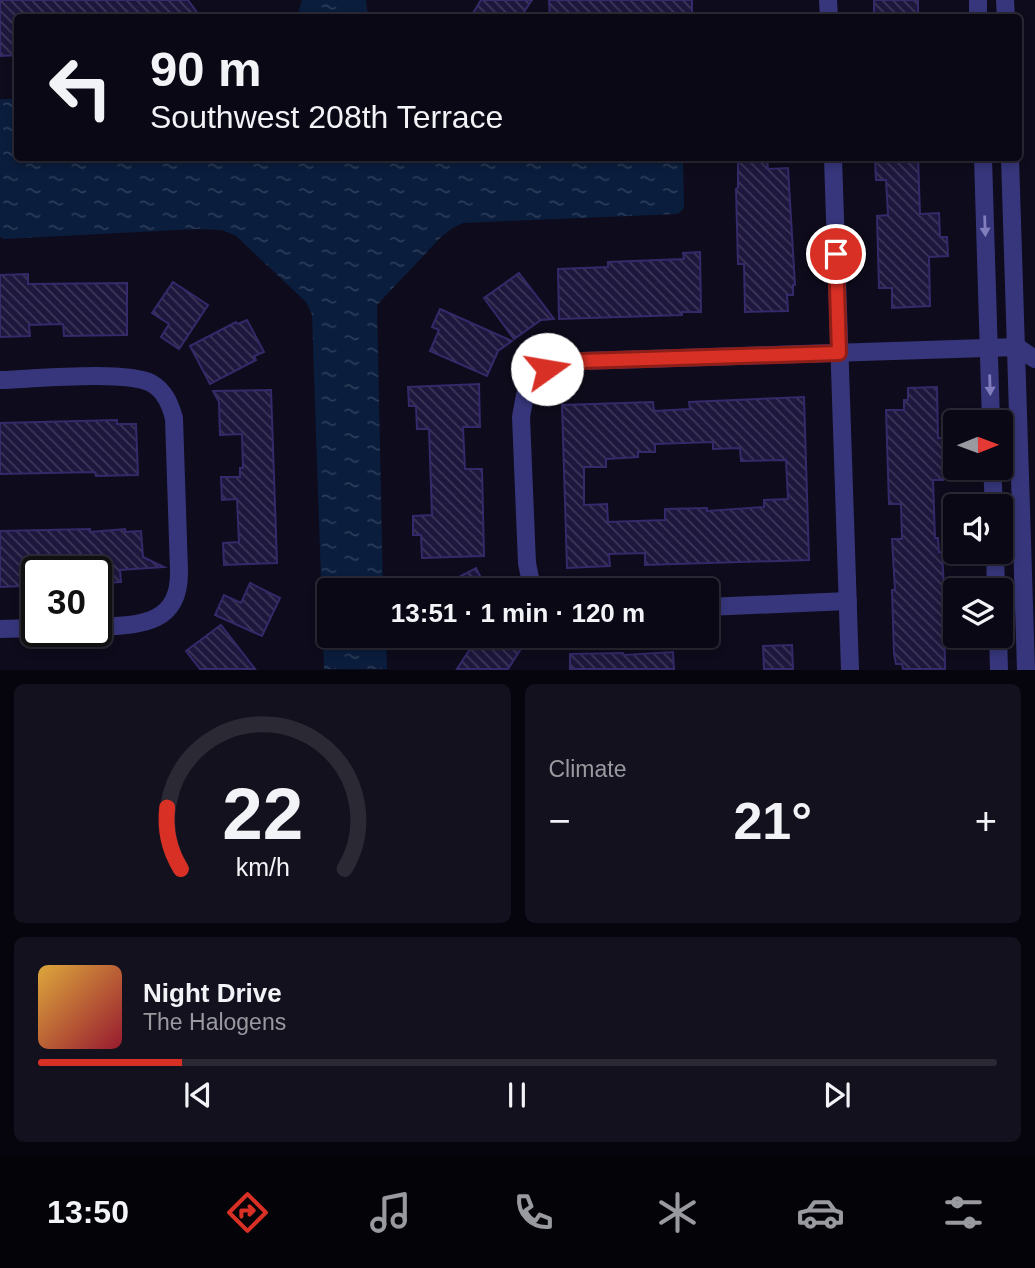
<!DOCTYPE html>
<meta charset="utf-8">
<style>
:root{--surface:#0a0815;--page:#13111e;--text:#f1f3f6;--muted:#999aa0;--line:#2a2934;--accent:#d93025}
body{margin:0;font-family:Helvetica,sans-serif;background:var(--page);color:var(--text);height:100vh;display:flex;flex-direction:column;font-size:26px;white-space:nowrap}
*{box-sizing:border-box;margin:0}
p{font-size:23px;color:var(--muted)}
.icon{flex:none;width:38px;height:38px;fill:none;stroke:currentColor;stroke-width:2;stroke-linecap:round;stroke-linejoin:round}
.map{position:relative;height:670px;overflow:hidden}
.panel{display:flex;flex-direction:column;gap:14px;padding:14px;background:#06040c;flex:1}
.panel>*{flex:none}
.banner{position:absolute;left:14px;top:14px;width:1008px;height:147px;border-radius:7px;box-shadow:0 4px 10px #0003,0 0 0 2px var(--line);background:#0a0815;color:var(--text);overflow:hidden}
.needle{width:46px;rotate:89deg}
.controls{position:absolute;left:943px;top:410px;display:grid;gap:14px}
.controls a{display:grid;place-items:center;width:70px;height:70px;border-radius:7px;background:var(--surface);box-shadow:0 4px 10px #0003,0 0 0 2px var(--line);font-size:35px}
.speed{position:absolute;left:21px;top:556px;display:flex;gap:14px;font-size:35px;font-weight:700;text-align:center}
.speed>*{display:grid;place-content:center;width:91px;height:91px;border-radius:50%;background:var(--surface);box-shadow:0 4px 10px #0003,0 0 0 2px var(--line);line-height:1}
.speed .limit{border:4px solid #111;border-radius:10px;background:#fff;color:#111}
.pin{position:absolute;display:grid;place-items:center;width:60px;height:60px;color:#fff;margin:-30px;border:4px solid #fff;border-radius:50%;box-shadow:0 2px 7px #0007}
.me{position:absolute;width:77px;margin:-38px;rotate:77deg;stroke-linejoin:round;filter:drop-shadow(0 0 5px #0008)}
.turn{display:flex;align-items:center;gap:24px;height:147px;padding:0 21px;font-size:32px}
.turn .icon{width:91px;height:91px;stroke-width:2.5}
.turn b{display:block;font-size:49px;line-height:60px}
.big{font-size:52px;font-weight:800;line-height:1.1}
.panel .tile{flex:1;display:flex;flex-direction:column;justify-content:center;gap:10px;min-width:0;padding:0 24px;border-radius:10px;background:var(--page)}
.panel .dial{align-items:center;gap:0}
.dial svg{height:182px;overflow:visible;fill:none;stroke:var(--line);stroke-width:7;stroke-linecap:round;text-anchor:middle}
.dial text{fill:var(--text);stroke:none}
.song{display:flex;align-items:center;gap:21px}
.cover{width:84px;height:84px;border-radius:10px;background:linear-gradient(135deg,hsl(40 70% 55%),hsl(350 70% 35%))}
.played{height:7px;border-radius:4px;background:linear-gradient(90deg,var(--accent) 15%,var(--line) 15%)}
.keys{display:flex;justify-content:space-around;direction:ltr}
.heat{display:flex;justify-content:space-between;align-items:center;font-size:38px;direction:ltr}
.panel .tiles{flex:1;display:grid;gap:14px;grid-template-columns:1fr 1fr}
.tile:last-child{grid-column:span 2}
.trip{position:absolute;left:317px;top:578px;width:402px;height:70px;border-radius:7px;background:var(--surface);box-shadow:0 4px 10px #0003,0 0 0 2px var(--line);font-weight:800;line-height:70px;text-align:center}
.menu{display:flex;height:112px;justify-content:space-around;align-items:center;background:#040308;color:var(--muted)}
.menu .icon{width:49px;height:49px}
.menu .current{color:var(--accent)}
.menu b{font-size:32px;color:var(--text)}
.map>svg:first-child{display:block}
.water{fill:url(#water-ripples)}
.building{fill:url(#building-back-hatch);stroke:#352969;stroke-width:2;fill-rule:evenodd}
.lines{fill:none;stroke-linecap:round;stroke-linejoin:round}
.minor{stroke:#37367c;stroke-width:18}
.oneway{fill:#827ebe}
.route-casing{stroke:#8d1f18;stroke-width:18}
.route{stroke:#d93025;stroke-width:12}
</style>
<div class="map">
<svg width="1035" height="670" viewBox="0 0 1035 670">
<defs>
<pattern id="water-ripples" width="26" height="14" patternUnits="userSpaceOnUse" patternTransform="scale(1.75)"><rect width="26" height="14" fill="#0a1d3c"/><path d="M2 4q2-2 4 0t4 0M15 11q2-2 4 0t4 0" fill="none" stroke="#2c3c59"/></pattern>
<pattern id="building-back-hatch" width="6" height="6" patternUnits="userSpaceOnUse" patternTransform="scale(1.75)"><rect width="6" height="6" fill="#1e173d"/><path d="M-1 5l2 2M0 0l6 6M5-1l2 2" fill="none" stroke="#3e375a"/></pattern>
</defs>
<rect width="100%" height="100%" fill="#0e0b1c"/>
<!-- water -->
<g class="water">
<path d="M302 0H366L367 10 374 17H297Z"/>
<path d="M0 99H17L18 158H683L684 208 678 214 463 223 451 229 440 238 377 305 383 590H329V635H386L387 669H324L312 315 306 302 236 236 222 230 197 229 4 239 0 237Z"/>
</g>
<!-- building -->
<g class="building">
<path d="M0 0H188L201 18H18V55L0 56Z"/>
<path d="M481 0H532L520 18H470Z"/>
<path d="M549 0H692V18H550Z"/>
<rect x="874" y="0" width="44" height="18"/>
<path d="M738 158H767L768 169 788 168 795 285H793V295H787L788 311 745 312 744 264H738L736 189 738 188Z"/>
<path d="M875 158H918L920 214 939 213 940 237H947L948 256 929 257 930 306 892 308V288H879L877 216 888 215 886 180H876Z"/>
<path d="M700 252 701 312H682V315L559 319 558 269 608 267V262L684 259 683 253Z"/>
<path d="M519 273 554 319 541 320 514 339 484 298Z"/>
<path d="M28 274V284L127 283V335L64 336 63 324 29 325 30 336 0 337V275Z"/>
<path d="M173 282 208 305 179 349 161 337 169 324 152 313Z"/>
<path d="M440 309 512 341 498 351 487 376 430 351 439 330 432 327Z"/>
<path d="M247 320 264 352 254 356 256 360 210 384 190 346 236 322 238 324Z"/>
<path d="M479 384 480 427H463L465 469H482L484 556 422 558 421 535H413V516L432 515 429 429H417L416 406H409L408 387Z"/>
<path d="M937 387 938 438H943V480H933L935 538H938L939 552H942L944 588 945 669H903L902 664H896L894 654 892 590H895L892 539H902L901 504H889L886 410H904V400H908V388Z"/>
<path d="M271 390 277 563 224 565 223 543 239 542 237 499 222 500 221 477H240V468H243L242 434 220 435 219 402 213 391Z"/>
<path d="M804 397 809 560 645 565V553L609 554 610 566 567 568 562 405 653 402 654 411 690 409 689 402ZM713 442V449L740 448 741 461 786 460 788 499 764 500V507L707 511V508L665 509V520L608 522 607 504 584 505V467H606V459L638 457V452H655V444Z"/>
<path d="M117 420V424H136L138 475 96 476 95 472 0 474V423Z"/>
<path d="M90 529V532L125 529V532L141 531 143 557 164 567 120 570 121 582 101 583V572H37V582L21 583 22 586 0 587V531Z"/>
<path d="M476 568 487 590H434Z"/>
<path d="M250 583 280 598 262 636 215 615 224 595 241 603Z"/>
<path d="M221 625 255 669H200L186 651Z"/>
<path d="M479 635H530L508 669H457Z"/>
<path d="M792 645 793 669H764L763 646Z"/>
<path d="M673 652 674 669H570V654L623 653 624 655Z"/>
</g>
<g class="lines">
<!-- minor -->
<g class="minor">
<path d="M828 0 829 18"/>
<path d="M978 0V18"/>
<path d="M1005 0 1006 18"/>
<path d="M833 158 850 670"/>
<path d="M983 158 991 422"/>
<path d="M1010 158 1026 670"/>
<path d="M0 380C33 379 125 370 151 383 165 391 170 404 174 418L179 571C180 626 138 625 96 627"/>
<path d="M992 467 994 506"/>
<path d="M995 551 996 590"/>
<path d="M536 590 530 578 527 563 521 417 525 395 531 382 547 369 560 363 582 361 1017 347 1035 359"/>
<path d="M707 607 848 601"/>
<path d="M0 629 37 628"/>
<path d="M998 635 999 670"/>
</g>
</g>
<!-- one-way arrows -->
<defs><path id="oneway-solid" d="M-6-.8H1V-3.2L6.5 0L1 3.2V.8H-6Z" transform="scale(1.75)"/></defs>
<g class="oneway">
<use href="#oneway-solid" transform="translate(985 226) rotate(88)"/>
<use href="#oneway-solid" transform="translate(990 385) rotate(88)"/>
</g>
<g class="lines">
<!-- route casing -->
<g class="route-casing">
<path id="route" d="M547 369 560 363 582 361 839 353 836 254"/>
</g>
<!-- route -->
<use href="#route" class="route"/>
</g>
</svg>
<div class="controls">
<a><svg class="needle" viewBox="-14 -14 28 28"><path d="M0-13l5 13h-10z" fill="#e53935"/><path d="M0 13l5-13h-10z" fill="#999aa0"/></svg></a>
<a><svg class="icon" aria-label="sound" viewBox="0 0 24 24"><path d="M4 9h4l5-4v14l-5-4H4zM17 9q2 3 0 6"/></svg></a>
<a><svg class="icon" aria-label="layers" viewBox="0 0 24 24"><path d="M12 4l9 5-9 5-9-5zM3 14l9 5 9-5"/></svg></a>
</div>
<div class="speed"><div class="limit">30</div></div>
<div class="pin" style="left:836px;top:254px;background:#d93025"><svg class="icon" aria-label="arrive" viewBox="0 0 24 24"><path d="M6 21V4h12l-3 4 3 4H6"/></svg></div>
<svg class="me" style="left:547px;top:369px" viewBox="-20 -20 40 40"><circle r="19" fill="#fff"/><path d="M0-13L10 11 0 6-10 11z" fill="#d93025"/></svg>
<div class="trip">13:51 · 1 min · 120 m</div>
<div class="banner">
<div class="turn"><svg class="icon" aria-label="left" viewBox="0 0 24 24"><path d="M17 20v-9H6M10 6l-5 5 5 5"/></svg><div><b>90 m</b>Southwest 208th Terrace</div></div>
</div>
</div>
<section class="panel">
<div class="tiles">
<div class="tile dial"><svg viewBox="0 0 100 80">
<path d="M14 69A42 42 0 1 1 86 69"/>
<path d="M14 69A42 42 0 0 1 8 42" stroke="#d93025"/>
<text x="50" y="56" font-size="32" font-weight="700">22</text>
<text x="50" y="72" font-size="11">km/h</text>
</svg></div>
<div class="tile"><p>Climate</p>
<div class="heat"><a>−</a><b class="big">21°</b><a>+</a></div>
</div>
<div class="tile">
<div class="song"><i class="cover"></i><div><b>Night Drive</b><p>The Halogens</p></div></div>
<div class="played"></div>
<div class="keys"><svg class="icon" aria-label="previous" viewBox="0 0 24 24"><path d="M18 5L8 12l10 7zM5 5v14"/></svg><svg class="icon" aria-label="pause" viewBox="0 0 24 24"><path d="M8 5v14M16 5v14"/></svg><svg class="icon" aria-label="next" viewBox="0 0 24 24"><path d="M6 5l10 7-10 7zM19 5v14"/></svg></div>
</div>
</div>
</section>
<nav class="menu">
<b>13:50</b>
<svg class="icon current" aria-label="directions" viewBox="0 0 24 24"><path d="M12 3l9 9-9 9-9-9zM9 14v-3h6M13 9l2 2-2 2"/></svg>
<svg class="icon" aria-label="music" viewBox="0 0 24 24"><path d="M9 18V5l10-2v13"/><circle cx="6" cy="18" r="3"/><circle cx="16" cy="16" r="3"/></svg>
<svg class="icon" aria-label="phone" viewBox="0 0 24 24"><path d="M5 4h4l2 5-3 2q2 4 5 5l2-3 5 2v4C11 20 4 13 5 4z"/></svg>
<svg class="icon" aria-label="climate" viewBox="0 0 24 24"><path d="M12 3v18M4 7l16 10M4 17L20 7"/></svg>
<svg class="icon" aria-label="car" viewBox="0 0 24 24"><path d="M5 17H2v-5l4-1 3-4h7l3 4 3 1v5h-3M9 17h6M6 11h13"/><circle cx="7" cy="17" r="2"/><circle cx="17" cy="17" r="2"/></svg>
<svg class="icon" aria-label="filters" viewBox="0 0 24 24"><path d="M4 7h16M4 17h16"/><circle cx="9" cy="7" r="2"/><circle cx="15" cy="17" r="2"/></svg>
</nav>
